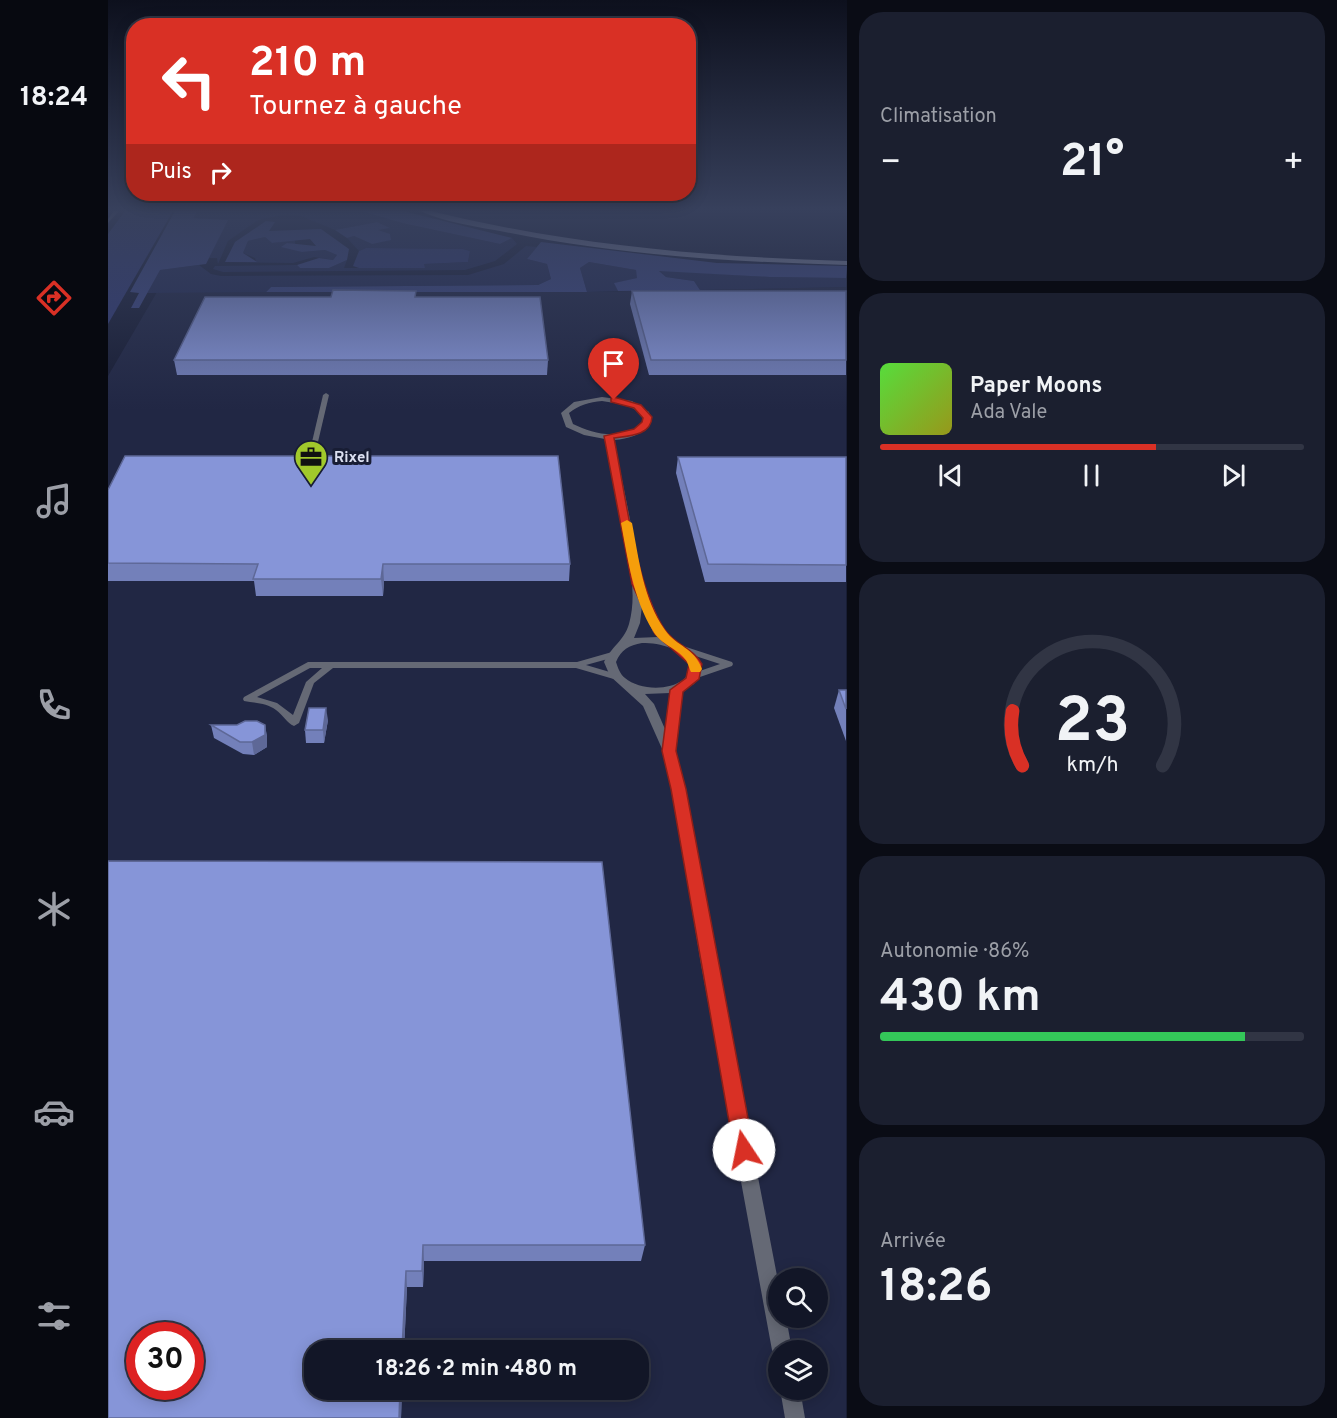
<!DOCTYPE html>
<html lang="fr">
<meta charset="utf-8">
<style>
:root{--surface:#121627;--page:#1b1f2f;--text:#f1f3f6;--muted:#9c9fa7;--line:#313544;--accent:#d93025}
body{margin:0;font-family:Overpass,sans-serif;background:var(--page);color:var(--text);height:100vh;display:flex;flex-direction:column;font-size:22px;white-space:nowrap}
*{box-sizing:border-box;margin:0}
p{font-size:20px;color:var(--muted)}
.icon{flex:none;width:33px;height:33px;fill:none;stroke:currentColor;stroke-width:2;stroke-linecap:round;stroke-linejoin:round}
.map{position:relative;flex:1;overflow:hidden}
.side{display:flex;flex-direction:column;gap:12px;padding:12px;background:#0a0c15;width:490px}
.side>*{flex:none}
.banner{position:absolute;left:18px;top:18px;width:570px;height:183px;border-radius:24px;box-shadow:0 3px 15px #0003,0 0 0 2px var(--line);background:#d93025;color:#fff;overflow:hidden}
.controls{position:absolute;left:660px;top:1268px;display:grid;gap:12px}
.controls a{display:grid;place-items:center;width:60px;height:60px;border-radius:50%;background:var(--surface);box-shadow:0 3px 15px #0003,0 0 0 2px var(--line);font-size:30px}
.speed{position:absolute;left:18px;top:1322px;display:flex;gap:12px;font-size:30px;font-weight:700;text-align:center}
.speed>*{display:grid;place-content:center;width:78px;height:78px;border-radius:50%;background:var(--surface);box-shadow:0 3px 15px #0003,0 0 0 2px var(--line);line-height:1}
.speed .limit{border:9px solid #d22;background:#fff;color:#111}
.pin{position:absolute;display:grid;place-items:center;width:51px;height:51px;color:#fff;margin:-62px -26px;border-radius:50% 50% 50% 0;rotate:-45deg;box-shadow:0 0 6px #0007}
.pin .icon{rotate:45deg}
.me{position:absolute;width:66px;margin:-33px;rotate:349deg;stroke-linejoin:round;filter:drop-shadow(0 0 4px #0008)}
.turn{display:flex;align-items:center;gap:21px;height:126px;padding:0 24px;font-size:27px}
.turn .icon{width:78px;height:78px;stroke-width:2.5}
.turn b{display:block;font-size:42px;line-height:51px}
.then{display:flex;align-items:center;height:57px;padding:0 24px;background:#0003;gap:12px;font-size:22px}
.big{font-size:45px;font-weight:700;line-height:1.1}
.side .tile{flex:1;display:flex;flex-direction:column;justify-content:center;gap:9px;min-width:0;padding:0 21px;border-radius:24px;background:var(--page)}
.side .dial{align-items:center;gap:0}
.dial svg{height:156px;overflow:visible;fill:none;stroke:var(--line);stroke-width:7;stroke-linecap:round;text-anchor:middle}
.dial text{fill:var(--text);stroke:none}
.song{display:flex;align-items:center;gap:18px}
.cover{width:72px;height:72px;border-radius:9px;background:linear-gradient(135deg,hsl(110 70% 55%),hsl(60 70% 35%))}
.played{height:6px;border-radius:3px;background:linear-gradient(90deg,var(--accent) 65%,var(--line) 65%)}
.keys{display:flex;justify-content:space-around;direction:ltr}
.heat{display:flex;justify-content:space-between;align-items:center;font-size:33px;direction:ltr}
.charge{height:9px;border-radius:4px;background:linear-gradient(90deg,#34c759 86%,var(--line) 0)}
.trip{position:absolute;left:196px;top:1340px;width:345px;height:60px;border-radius:24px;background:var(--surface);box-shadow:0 3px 15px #0003,0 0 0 2px var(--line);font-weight:700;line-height:60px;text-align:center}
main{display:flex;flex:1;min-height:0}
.dock{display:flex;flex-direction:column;width:108px;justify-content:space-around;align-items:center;background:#070910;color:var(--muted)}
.dock .icon{width:42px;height:42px}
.dock .current{color:var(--accent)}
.dock b{font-size:27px;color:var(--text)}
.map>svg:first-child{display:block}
.built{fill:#212744;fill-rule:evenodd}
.green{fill:#242c54}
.forest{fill:#3e4985}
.water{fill:#333c77}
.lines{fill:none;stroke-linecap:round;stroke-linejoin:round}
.service{fill:#656975;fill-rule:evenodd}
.minor{fill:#656975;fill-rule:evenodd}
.secondary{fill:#8e93a7;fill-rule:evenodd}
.wall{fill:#7380ba}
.shaded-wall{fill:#5e6897}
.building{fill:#8695d8;stroke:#5e6897;stroke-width:1.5;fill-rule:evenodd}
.route{fill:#d93025;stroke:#8d1f18;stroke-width:1.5}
.slow{fill:#f59e0b}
.labels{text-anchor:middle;stroke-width:6;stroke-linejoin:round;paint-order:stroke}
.far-poi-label{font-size:15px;font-weight:bold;fill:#dce0f1;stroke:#181d34;text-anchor:start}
</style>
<main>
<nav class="dock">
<b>18:24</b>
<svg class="icon current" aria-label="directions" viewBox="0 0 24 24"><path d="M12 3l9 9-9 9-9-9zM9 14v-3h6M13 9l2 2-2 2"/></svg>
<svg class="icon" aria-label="music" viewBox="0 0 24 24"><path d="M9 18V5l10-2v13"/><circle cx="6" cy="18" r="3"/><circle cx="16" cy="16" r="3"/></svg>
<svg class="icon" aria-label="phone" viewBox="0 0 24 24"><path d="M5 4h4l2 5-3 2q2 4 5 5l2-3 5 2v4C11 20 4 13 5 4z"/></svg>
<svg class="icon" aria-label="climate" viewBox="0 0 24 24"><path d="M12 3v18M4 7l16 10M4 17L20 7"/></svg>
<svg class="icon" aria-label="car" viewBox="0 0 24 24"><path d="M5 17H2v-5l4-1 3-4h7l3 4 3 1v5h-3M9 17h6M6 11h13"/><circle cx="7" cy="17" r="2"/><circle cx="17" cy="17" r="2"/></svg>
<svg class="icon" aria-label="filters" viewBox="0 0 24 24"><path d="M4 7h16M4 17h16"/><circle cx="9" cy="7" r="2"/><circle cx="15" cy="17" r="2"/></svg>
</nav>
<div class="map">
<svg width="739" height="1418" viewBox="0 0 739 1418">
<rect width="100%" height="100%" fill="#181d34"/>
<!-- built -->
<path class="built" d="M738 287V1418H0V376L49 292H479ZM670 1278H710V1317H670ZM32 1335H82V1386H32ZM207 1350H531V1389H207ZM670 1350H710V1389H670Z"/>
<!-- green -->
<g class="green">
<path d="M89 211H253L294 223 392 244 404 238 409 244 387 261 357 270 115 272 105 269 107 266 189 265 192 268H221L239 260 236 268H317L315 264 360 262 362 251 355 249 258 248 251 251 239 238 246 236 264 244 268 230 281 228 269 222 227 230 193 216 179 214 150 220 120 241 110 264 109 258H101L119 220 86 218Z"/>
<path d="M157 237 164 243 187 240V245L179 243 194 252 217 250 229 255 225 260 206 257 185 263 117 262 148 261 147 258 135 253 140 241Z"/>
<path d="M418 246 429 247 419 259 439 264 443 279 430 285 163 287 158 292 39 293 51 270 91 265 103 274 113 276 360 275 396 264Z"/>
<path d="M481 262 528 270 530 278 507 283 510 291 479 292 472 268Z"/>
<path d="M550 270 662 277 738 278V287L592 290 586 281 558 277Z"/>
</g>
<!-- forest -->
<g class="forest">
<path d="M67 211H89L86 218 120 220 98 264 52 270 31 308H23L31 293 22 292Z"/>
<path d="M253 211H295L404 238 392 244 294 223Z"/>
<path d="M158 221 167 222 161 231 213 229 241 249 239 260 221 268H192L189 265 211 258 225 260 229 255 217 250 194 252 173 247 179 243 208 246 202 239 164 243 157 237 140 241 135 253 149 262H117L127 242Z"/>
<path d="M269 222 282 228 270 230 282 234 283 240 264 244 246 236 239 238 227 230Z"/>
<path d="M433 242 609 263 739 266 738 278 662 277 551 271 558 277 586 281 592 290 510 291 506 283 529 278 528 270 481 262 472 268 479 292H158L163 287 430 285 443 279 439 264 419 259Z"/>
</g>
<!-- water -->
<g class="water">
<path d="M17 211H65L0 324V234Z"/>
<path d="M258 248 355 249 362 251 360 262 316 264 317 268H251L245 266 251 251Z"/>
</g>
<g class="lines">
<!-- service -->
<g class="service">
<path d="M6 211H11L0 223V219Z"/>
<path d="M218 393 221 395 210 442 207 444 204 442 215 395Z"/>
<path d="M575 646 624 662 625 664 624 666 589 678H583L582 676 583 674 612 664 572 651 571 649 572 647Z"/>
<path d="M504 652 508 655 507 657 478 665 512 675 513 677 512 679 509 680 468 668H225L206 683 191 723 186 726C179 723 175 715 168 710 159 703 147 703 136 701L135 699 136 697 200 662H469ZM202 668H214L198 682 185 715 169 703 149 697Z"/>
</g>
<!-- minor -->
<g class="minor">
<path d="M494 397 524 401 541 412 543 423C533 435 521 439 506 440L535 584 556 631 567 642 576 646 586 654 594 668 586 684 574 690 567 751 578 789 609 964 670 1281V1317H678L684 1350H670V1359L667 1357 664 1350 593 964 564 789 555 751 535 706 502 676 496 662C503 647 516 641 521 624 530 591 520 558 514 525 508 496 503 468 497 439L476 435 458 427 453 413 466 402ZM494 401 519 405 533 413 535 422C515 441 487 435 465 424L461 413C471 405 481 402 494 401ZM534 606 545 632 550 637 526 638 532 623ZM534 643C553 643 575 648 582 668 580 672 579 677 575 680 560 691 531 690 517 678 512 674 510 668 508 662 513 650 521 645 534 643ZM562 693 557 729 546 704 537 694Z"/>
<path d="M672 1389H692L697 1418H677Z"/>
</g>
<!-- secondary -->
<path class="secondary" d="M312 211H323C460 245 598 257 739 261V265C624 262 509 255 397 232 370 227 336 222 312 211Z"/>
</g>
<!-- wall -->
<g class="wall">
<path d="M524 291H738V375H541L522 304Z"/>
<path d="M308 297 440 360 439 375H69L66 360Z"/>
<path d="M570 457H738V582H597L568 473Z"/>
<path d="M0 490 462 564 461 581H276L275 596H148L146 581H0Z"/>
<path d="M731 690H738V741L726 708Z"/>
<path d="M220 720 216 743H198L197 730Z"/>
<path d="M103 725H157L159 737V747L146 755 135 754 106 738Z"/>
<path d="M0 861 537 1245 533 1261H316L315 1287H299L296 1350H207L294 1389 293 1418H0Z"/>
</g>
<!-- shaded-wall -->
<g class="shaded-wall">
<path d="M275 564 276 581 275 596 273 579Z"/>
<path d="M218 708 220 720 216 743 215 730Z"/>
<path d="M157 725 159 737V747L146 755 144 742Z"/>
<path d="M315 1245 316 1261 315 1287 314 1271Z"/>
<path d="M298 1271 299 1287 296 1350H294Z"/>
<path d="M292 1389H294L293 1418H291Z"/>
</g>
<!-- building -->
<g class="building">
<path d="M225 290 308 291 307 297H432L440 360H66L97 297H223Z"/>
<path d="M524 291H738V360H543Z"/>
<path d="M17 456H450L462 564H275L273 579H145L150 564 0 563V490Z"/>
<path d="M570 457H738V565L600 564Z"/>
<path d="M731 690H738V709Z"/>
<path d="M201 708H218L215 730H197Z"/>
<path d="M137 721H149L157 725V735L144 742H132L103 725H129Z"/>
<path d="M0 861 494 862 537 1245H315L314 1271H298L294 1350H207V1389H292L291 1418H0ZM32 1335H82V1386H32Z"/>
</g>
<!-- sky -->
<linearGradient id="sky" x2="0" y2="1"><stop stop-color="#0d101d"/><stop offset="0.51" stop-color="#37405c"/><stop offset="1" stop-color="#37405c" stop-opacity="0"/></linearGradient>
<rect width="739" height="410" fill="url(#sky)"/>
<!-- route -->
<path class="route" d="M506 397 533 405 544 417C543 436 520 436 506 438 517 491 528 588 557 630 567 645 585 648 594 664L591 679 575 692 568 751 578 789 646 1150 643 1157 636 1160 629 1157 626 1150 563 789 554 751 562 690 578 678 581 664 547 634 524 584 496 436 526 429 534 422 535 418 526 408 503 402V398Z"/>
<!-- slow -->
<path class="slow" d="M519 520 524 523C531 559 535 599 557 630 569 647 586 647 594 669L592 672H583C581 668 580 662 577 659 569 648 553 645 545 631 525 598 520 560 513 523Z"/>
<!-- icons -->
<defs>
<g id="office-pin" transform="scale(1.725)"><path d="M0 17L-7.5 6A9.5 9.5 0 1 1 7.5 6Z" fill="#a1c92b" stroke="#181d34"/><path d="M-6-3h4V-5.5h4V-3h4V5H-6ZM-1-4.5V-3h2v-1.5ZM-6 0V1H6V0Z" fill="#111"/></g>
</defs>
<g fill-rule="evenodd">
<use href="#office-pin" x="203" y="457"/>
</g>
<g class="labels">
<!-- far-poi labels -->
<g class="far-poi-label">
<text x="226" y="462">Rixel</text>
</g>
</g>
</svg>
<div class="controls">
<a><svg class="icon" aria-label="search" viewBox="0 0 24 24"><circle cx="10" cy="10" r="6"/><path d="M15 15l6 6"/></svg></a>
<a><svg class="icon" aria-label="layers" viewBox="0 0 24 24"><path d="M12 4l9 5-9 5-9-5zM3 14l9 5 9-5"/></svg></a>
</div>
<div class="speed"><div class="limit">30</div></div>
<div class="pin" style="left:506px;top:400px;background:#d93025"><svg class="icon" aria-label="arrive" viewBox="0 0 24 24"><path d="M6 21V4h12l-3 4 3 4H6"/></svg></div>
<svg class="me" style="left:636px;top:1150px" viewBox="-20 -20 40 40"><circle r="19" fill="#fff"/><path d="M0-13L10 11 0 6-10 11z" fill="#d93025"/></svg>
<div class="trip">18:26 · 2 min · 480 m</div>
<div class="banner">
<div class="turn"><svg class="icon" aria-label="left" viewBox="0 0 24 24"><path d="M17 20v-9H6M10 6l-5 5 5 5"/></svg><div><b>210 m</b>Tournez à gauche</div></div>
<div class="then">Puis<svg class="icon" aria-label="right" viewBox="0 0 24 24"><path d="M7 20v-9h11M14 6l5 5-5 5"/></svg></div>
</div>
</div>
<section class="side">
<div class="tile"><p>Climatisation</p>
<div class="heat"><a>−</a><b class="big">21°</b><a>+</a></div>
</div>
<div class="tile">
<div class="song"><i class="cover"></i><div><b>Paper Moons</b><p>Ada Vale</p></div></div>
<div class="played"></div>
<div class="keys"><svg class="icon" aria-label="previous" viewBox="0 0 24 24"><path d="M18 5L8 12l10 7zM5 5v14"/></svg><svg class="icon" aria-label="pause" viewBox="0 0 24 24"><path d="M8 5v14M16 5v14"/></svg><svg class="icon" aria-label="next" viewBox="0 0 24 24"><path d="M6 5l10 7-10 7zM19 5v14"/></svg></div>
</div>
<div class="tile dial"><svg viewBox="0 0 100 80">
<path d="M14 69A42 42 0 1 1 86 69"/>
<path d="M14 69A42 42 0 0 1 9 41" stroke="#d93025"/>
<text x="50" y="56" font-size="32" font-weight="700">23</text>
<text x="50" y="72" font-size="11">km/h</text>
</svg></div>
<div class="tile"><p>Autonomie · 86%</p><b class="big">430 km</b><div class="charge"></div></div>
<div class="tile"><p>Arrivée</p><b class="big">18:26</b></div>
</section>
</main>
